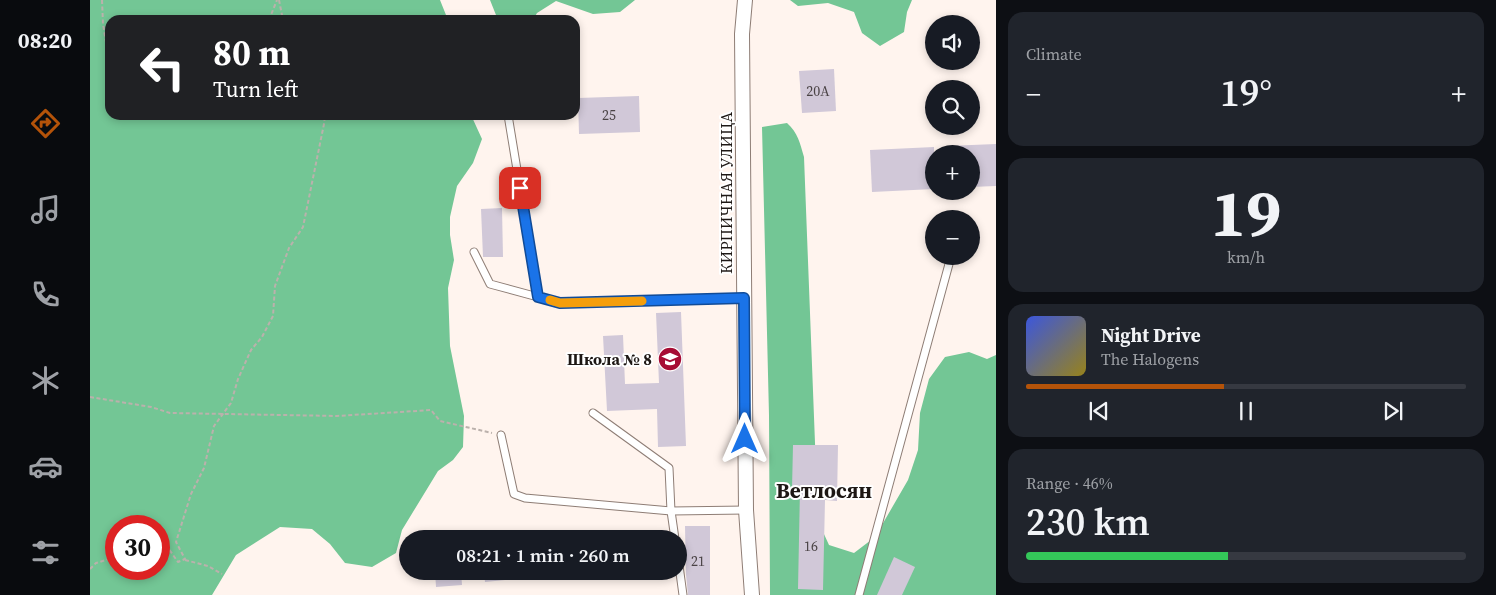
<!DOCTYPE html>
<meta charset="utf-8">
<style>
:root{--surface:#171b24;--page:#20242c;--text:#f1f3f6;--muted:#9ea1a6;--line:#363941;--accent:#b45309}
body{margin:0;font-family:"Source Serif 4",serif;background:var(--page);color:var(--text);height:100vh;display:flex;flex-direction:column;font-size:19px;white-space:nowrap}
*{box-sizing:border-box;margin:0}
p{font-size:16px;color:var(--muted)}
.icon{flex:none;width:28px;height:28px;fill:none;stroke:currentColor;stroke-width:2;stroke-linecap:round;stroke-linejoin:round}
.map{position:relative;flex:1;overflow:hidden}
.details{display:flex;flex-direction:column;gap:12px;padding:12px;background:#0d0f14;width:500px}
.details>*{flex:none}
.hud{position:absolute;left:15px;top:15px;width:475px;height:105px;border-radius:15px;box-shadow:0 2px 8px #0003;background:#202124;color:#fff;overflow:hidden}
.tools{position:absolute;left:835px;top:15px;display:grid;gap:10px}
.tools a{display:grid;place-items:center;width:55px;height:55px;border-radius:50%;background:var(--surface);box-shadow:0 2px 8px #0003;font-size:25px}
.speed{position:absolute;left:15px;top:515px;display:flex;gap:10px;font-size:25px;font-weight:700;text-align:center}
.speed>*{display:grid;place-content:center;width:65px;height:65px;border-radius:50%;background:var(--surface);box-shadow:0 2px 8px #0003;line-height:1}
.speed .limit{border:8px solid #d22;background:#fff;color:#111}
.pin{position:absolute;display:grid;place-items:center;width:42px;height:42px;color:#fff;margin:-21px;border-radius:10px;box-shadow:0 2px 8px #0006}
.me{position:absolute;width:55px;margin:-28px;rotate:0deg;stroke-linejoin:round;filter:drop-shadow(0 0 4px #0008)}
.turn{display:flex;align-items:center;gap:18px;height:105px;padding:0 25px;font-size:22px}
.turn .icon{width:65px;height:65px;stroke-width:2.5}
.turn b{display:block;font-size:35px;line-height:42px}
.big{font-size:38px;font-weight:600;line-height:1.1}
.details .tile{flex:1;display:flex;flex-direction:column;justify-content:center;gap:8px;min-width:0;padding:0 18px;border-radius:15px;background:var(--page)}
.details .dial{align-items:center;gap:0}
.dial b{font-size:65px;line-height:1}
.song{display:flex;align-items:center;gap:15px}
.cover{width:60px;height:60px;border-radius:8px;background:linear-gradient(135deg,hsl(230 70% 55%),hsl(50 70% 35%))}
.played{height:5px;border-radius:2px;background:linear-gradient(90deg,var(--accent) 45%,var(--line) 45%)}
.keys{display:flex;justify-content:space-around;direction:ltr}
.heat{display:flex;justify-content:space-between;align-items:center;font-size:28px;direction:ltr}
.charge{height:8px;border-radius:4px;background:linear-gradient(90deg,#34c759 46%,var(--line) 0)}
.trip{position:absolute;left:309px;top:530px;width:288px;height:50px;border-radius:25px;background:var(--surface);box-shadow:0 2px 8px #0003;font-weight:600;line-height:50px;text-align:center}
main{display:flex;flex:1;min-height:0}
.dock{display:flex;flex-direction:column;width:90px;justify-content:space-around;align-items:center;background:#090b0e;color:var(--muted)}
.dock .icon{width:35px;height:35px}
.dock .selected{color:var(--accent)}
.dock b{font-size:22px;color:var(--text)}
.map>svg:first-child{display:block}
.forest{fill:#73c695;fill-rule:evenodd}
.building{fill:#d1c8d8}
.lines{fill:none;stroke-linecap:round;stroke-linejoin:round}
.lane-casing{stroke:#8e7d75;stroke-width:9}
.street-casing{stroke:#8e7d75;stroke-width:16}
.path{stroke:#bbb1ac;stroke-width:2;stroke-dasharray:4 2.5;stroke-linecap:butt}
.lane{stroke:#fff;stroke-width:7}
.street{stroke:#fff;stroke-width:14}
.route-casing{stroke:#114b97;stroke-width:12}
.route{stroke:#1a73e8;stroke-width:9}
.slow{stroke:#f59e0b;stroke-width:9}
.labels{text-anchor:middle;stroke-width:4;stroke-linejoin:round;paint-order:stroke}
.number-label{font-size:14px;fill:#4a4345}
.street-label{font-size:16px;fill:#1d1714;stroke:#fff}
.poi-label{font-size:16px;font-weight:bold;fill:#1d1714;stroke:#fff;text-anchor:end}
.district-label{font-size:21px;font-weight:bold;fill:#1d1714;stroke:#fff}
</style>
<main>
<nav class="dock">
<b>08:20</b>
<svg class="icon selected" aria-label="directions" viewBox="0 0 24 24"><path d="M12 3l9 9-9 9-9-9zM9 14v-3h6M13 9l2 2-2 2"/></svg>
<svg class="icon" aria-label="music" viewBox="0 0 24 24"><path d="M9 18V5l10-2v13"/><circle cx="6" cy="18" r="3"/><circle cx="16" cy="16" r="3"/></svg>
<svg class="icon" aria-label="phone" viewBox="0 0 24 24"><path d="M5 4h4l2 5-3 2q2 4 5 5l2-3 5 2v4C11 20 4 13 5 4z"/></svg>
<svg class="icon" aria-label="climate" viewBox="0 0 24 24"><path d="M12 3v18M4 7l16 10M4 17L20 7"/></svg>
<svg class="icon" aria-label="car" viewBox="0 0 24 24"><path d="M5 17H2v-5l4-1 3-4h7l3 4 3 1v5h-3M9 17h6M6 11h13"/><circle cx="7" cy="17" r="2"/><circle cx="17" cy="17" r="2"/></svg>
<svg class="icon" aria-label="filters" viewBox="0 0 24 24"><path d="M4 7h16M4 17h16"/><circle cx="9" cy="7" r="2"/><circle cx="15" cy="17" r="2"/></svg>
</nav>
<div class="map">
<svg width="906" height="595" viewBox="0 0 906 595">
<rect width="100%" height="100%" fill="#fff4ee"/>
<!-- forest -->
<g class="forest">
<path d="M0 0H350L358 20H20V115H381L392 139 383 163 367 186 360 217V235L364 260 358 288 360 346 374 416 373 447 363 460 348 471 312 530 306 553 282 567 255 563 240 544 222 529 190 527 146 555 122 595H0ZM26 526H69V569H26Z"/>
<path d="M400 0H545L530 12 503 14 466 1 447 13 443 20H414L406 15Z"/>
<path d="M700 0H822L817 12 814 32 790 46 772 33 764 12 738 3 708 6Z"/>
<path d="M697 123C708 133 710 143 714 157L728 521 739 545 764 553 785 537 818 480 828 450 830 413 839 379 855 357 879 352 897 359 906 355V595H680L679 415 672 127Z"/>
</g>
<!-- building -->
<g class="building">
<path d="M744 69 746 111 712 113 709 71Z"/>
<path d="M549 96 550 132 489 134 488 98Z"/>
<path d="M906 144V186L881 187V154H857V146Z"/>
<path d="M844 147V189L782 192 780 150Z"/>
<path d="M412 208 413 257H393L391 209Z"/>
<path d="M591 312 596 446 568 447 567 409 517 411 513 336 533 335 535 384 569 383 566 313Z"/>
<path d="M703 445H748L747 501 735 500 733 590 708 589 710 489H702Z"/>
<path d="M595 526H620V595H598L596 575Z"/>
<path d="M804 557 825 567 812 595H787Z"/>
<path d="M345 571H371L372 585 346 587Z"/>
<path d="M402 571H435V578L395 582 394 572Z"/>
</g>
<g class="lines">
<!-- lane casing -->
<g class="lane-casing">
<g id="lane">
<path d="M418 115 448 297"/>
<path d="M384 252 400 284 470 303 654 298"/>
<path d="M503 413 579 468 581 511 585 539"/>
<path d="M411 435 424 494 435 498 581 511 656 510"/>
<path d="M588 558 593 595"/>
<path d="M769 595 859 264"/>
</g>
</g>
<!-- street casing -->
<g class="street-casing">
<path id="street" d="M655 0 652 34 656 510 662 595"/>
</g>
<!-- path -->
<g class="path">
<path d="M12 0 13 24 20 66"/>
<path d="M189 0 193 20"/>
<path d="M179 20 187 0"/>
<path d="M0 397 61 407 80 413 247 416 341 410 350 421 402 433"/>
<path d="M69 543 78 548 88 562 95 559 86 542 101 494 114 468 124 426 141 403 148 379 161 350 172 337 183 316 185 286 199 248 213 227 234 124 235 115"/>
<path d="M95 560 118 566 132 574"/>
<path d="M0 569 6 563 26 557"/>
</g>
<!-- lane -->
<use href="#lane" class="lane"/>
<!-- street -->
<use href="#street" class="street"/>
</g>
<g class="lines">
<!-- route casing -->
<g class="route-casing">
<path id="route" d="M430 188 448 297 470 303 654 298 655 439"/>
</g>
<!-- route -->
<use href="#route" class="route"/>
<!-- slow -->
<path class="slow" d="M460 300 470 303 552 301"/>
</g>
<!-- icons -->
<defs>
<g id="school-disc" transform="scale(1.25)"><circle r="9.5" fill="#a60c34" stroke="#fff"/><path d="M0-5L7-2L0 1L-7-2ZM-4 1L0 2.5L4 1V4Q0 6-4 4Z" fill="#fff"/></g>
</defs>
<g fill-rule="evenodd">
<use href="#school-disc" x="580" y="359"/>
</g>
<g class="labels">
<!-- number labels -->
<g class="number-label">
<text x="728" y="96">20А</text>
<text x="519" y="120">25</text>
<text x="721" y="551">16</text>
<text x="608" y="566">21</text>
</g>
<!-- street labels -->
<g class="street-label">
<text transform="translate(636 193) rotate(-90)" y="6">КИРПИЧНАЯ УЛИЦА</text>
</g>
<!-- poi labels -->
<g class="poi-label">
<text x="562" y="365">Школа № 8</text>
</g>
<!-- district labels -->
<g class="district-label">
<text x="734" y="498">Ветлосян</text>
</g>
</g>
</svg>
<div class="tools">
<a><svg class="icon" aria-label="sound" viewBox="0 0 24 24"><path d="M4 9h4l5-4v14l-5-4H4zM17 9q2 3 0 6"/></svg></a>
<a><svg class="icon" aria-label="search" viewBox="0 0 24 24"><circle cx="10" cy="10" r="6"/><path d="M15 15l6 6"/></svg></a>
<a>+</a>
<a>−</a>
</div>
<div class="speed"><div class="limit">30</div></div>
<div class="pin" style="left:430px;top:188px;background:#d93025"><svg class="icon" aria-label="arrive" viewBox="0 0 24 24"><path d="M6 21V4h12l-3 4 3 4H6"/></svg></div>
<svg class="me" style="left:655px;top:439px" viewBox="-20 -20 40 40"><path d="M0-17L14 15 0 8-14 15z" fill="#1a73e8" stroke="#fff" stroke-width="4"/></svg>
<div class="trip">08:21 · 1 min · 260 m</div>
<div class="hud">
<div class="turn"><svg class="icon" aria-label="left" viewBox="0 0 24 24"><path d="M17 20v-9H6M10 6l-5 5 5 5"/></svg><div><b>80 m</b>Turn left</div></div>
</div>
</div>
<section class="details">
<div class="tile"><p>Climate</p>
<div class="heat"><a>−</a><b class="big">19°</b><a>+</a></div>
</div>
<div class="tile dial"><b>19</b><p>km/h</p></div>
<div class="tile">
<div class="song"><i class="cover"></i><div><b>Night Drive</b><p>The Halogens</p></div></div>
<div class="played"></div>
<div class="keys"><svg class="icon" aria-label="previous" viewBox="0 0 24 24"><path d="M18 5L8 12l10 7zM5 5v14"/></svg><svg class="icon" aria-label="pause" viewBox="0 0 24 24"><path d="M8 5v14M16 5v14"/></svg><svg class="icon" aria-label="next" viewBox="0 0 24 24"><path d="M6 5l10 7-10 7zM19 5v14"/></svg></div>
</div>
<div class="tile"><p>Range · 46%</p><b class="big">230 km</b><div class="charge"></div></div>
</section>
</main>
